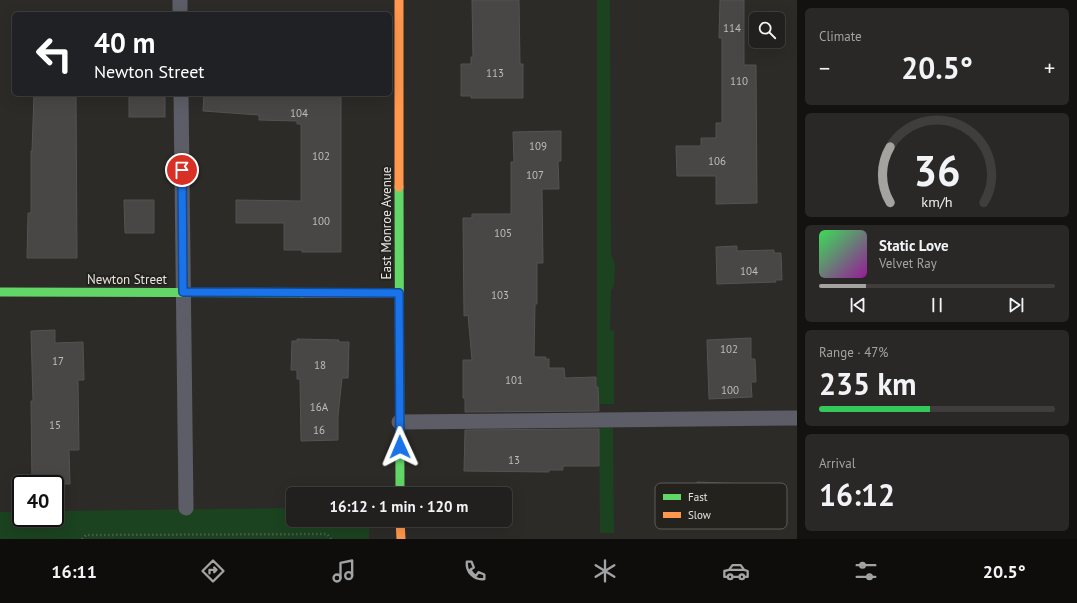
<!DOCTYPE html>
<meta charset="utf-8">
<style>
:root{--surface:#22201e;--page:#2a2827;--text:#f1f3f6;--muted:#a2a3a4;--line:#3f3e3c;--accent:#a5a3a0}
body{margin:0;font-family:"PT Sans",sans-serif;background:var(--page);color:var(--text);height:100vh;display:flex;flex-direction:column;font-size:15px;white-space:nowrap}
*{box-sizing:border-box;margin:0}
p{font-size:13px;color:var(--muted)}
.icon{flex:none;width:22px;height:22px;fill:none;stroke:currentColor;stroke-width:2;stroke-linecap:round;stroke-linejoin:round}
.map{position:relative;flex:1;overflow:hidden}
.panel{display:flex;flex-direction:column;gap:8px;padding:8px;background:#131210;width:280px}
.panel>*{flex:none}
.banner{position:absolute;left:12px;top:12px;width:380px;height:84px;border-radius:6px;box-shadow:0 4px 16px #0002,0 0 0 1px var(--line);background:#202124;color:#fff;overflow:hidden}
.controls{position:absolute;left:749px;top:12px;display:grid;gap:8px}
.controls a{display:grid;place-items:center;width:36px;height:36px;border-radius:6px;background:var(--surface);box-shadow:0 4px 16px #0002,0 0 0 1px var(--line);font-size:20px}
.speed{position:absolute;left:12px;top:475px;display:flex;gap:8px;font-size:20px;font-weight:700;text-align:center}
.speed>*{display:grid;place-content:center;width:52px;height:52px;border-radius:50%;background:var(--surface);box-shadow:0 4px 16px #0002,0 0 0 1px var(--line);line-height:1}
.speed .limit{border:2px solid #111;border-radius:6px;background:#fff;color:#111}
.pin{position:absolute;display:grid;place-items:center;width:34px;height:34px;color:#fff;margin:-17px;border:2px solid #fff;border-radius:50%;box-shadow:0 1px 4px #0007}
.me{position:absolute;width:44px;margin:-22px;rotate:359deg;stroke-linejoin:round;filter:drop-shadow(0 0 3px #0008)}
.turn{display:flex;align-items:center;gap:14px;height:84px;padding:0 16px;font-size:18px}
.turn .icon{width:52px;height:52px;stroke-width:2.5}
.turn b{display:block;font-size:28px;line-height:34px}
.big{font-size:30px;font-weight:800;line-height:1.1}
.panel .card{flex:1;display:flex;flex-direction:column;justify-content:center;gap:6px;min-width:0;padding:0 14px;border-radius:6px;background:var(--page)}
.panel .dial{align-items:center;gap:0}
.dial svg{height:104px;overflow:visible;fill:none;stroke:var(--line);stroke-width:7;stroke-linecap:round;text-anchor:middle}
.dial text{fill:var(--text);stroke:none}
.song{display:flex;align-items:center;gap:12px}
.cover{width:48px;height:48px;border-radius:6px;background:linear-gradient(135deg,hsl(130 70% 55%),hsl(300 70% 35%))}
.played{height:4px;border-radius:2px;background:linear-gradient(90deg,var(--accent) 20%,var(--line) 20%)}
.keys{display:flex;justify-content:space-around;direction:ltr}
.heat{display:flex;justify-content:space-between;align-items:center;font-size:22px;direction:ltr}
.charge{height:6px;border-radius:3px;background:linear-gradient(90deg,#34c759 47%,var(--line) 0)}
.trip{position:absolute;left:286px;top:487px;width:226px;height:40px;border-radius:6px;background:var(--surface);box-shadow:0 4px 16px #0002,0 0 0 1px var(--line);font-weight:800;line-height:40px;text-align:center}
.tabs{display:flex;height:64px;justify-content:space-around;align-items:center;background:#0e0d0c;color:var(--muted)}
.tabs .icon{width:28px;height:28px}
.tabs .selected{color:var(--accent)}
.tabs b{font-size:18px;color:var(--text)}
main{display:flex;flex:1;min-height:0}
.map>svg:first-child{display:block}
.green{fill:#1b4320}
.building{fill:#494745;stroke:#555351}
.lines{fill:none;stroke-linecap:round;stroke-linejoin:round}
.path{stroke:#636469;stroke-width:2.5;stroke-dasharray:1 3;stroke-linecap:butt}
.lane{stroke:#5d5d67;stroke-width:15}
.fast{stroke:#63d668;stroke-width:9}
.slow{stroke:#ff974d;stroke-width:9}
.route-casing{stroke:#114b97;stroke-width:10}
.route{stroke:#1a73e8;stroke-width:7}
.labels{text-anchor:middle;stroke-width:4;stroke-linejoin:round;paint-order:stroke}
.number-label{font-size:11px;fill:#bebdba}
.street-label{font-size:13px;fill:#e5e4e1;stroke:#24221d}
.key{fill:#24221d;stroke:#5e5c58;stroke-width:1}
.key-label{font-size:11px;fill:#e5e4e1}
</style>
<main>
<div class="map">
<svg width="797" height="539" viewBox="0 0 797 539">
<rect width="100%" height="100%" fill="#2d2b28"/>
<!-- green -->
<g class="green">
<path d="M597 0H610L611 255 615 264 614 285 611 291 610 330 614 331V404H597Z"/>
<path d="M599 428H613L614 533H600Z"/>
<path d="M293 508V520H369V539H0V512L21 511V518H55V511Z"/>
</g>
<!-- building -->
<g class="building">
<path d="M472 0H519L520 64H523V98H471V96H461V64H471V57H473Z"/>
<path d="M720 0H744V65H756L757 203 716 204V176H677L676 146H701V138H716V123H722V38H719Z"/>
<path d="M34 94H76L77 258H27L28 213H31V151H32Z"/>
<rect x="129" y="94" width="36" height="23"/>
<path d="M204 94H341V252H302V250H284V223H236V200L301 201V124H297V121L259 120V115L203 111Z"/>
<path d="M561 131V161H558L559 189H542L543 263H537V304H535L534 357H546L545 359H549V368H564L565 378 596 377V387H598L599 411 465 412V398H463V360H472L468 315 464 316 463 218H472V214H511V162H514L513 132Z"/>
<path d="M124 200H154V233H125Z"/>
<path d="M737 246V251L774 250V253H781L782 280H775L776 282 717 284 716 247Z"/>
<path d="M55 330V343L83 342 84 380H78L79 450H69L70 484H32L31 401H33L31 331Z"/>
<path d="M751 338V359H755L756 382H751L752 397 709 399 707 340Z"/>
<path d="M297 339 339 340V342H349L348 378H342L338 416V440L301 441 300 379H297V370H291L292 341H297Z"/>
<path d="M599 429V466H563V470H549V472L464 471 465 430Z"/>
<path d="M697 482 749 484V511L738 512V524H697Z"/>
</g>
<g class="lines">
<!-- path -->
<path class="path" d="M82 539 86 535 327 534 331 539"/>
<!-- lane -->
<g class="lane">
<path d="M180 0V14"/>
<path d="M181 94 186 508"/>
<path d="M399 422 797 418"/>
</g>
<!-- fast -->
<g class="fast">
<path d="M399 187 400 494"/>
<path d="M0 292 302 293"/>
</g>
<!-- slow -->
<g class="slow">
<path d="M399 0V187"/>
<path d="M302 293H399"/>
<path d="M400 520 401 539"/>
</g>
</g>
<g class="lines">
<!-- route casing -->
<g class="route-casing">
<path id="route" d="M182 170 183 292 399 293 400 447"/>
</g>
<!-- route -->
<use href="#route" class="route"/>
</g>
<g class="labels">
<!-- number labels -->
<g class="number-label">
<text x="732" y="32">114</text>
<text x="495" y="77">113</text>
<text x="739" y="85">110</text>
<text x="299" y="117">104</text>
<text x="538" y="150">109</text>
<text x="321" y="160">102</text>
<text x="717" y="165">106</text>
<text x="535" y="179">107</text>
<text x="321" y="225">100</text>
<text x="503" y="237">105</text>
<text x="749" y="275">104</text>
<text x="500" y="299">103</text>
<text x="729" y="353">102</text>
<text x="58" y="365">17</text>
<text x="320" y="369">18</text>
<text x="514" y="384">101</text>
<text x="730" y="394">100</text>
<text x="319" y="411">16A</text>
<text x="55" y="429">15</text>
<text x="319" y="434">16</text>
<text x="514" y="464">13</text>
</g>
<!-- street labels -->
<g class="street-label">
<text transform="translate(386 223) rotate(-90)" y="5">East Monroe Avenue</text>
<text x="127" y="284">Newton Street</text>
</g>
</g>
<!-- legend -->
<rect x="655" y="483" width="132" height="46" rx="6" class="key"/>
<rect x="663" y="494" width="18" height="6" fill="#63d668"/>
<rect x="663" y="512" width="18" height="6" fill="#ff974d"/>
<g class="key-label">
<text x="688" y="501">Fast</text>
<text x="688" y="519">Slow</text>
</g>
</svg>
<div class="controls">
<a><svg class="icon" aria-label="search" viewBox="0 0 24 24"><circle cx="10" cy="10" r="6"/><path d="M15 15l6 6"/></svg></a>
</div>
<div class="speed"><div class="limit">40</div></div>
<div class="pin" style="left:182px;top:170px;background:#d93025"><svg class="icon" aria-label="arrive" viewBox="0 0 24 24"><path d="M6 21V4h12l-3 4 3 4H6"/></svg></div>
<svg class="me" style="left:400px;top:447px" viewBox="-20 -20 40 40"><path d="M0-17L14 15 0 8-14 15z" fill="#1a73e8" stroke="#fff" stroke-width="4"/></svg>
<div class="trip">16:12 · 1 min · 120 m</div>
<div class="banner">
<div class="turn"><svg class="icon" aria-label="left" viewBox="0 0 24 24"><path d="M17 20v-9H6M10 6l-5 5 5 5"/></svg><div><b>40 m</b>Newton Street</div></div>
</div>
</div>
<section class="panel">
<div class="card"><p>Climate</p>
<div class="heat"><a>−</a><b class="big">20.5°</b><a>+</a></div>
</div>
<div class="card dial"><svg viewBox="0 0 100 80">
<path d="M14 69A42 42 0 1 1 86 69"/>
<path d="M14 69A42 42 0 0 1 14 26" stroke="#a5a3a0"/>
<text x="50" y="56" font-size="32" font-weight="700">36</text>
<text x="50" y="72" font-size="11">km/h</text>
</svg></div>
<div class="card">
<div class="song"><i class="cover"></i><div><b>Static Love</b><p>Velvet Ray</p></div></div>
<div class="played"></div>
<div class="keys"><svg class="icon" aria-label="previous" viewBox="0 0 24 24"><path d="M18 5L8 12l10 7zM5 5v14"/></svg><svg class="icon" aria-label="pause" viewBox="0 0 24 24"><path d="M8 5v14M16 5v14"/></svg><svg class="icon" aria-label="next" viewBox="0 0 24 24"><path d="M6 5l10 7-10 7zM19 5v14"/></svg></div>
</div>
<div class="card"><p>Range · 47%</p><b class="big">235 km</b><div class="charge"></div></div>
<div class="card"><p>Arrival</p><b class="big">16:12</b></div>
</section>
</main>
<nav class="tabs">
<b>16:11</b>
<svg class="icon selected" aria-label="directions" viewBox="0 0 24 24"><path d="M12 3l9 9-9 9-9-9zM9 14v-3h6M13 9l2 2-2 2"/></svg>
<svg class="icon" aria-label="music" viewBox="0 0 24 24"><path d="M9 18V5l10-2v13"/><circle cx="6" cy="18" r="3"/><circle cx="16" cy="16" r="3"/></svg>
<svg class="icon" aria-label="phone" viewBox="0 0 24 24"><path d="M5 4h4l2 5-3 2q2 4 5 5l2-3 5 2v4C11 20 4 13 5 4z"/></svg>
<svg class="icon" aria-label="climate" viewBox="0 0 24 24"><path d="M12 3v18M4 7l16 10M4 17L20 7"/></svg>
<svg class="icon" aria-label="car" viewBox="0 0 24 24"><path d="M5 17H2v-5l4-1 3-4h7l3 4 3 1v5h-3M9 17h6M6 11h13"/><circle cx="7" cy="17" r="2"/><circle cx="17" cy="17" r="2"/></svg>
<svg class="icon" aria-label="filters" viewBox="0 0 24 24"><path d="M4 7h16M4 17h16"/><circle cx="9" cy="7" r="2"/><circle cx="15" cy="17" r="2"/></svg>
<b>20.5°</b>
</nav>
